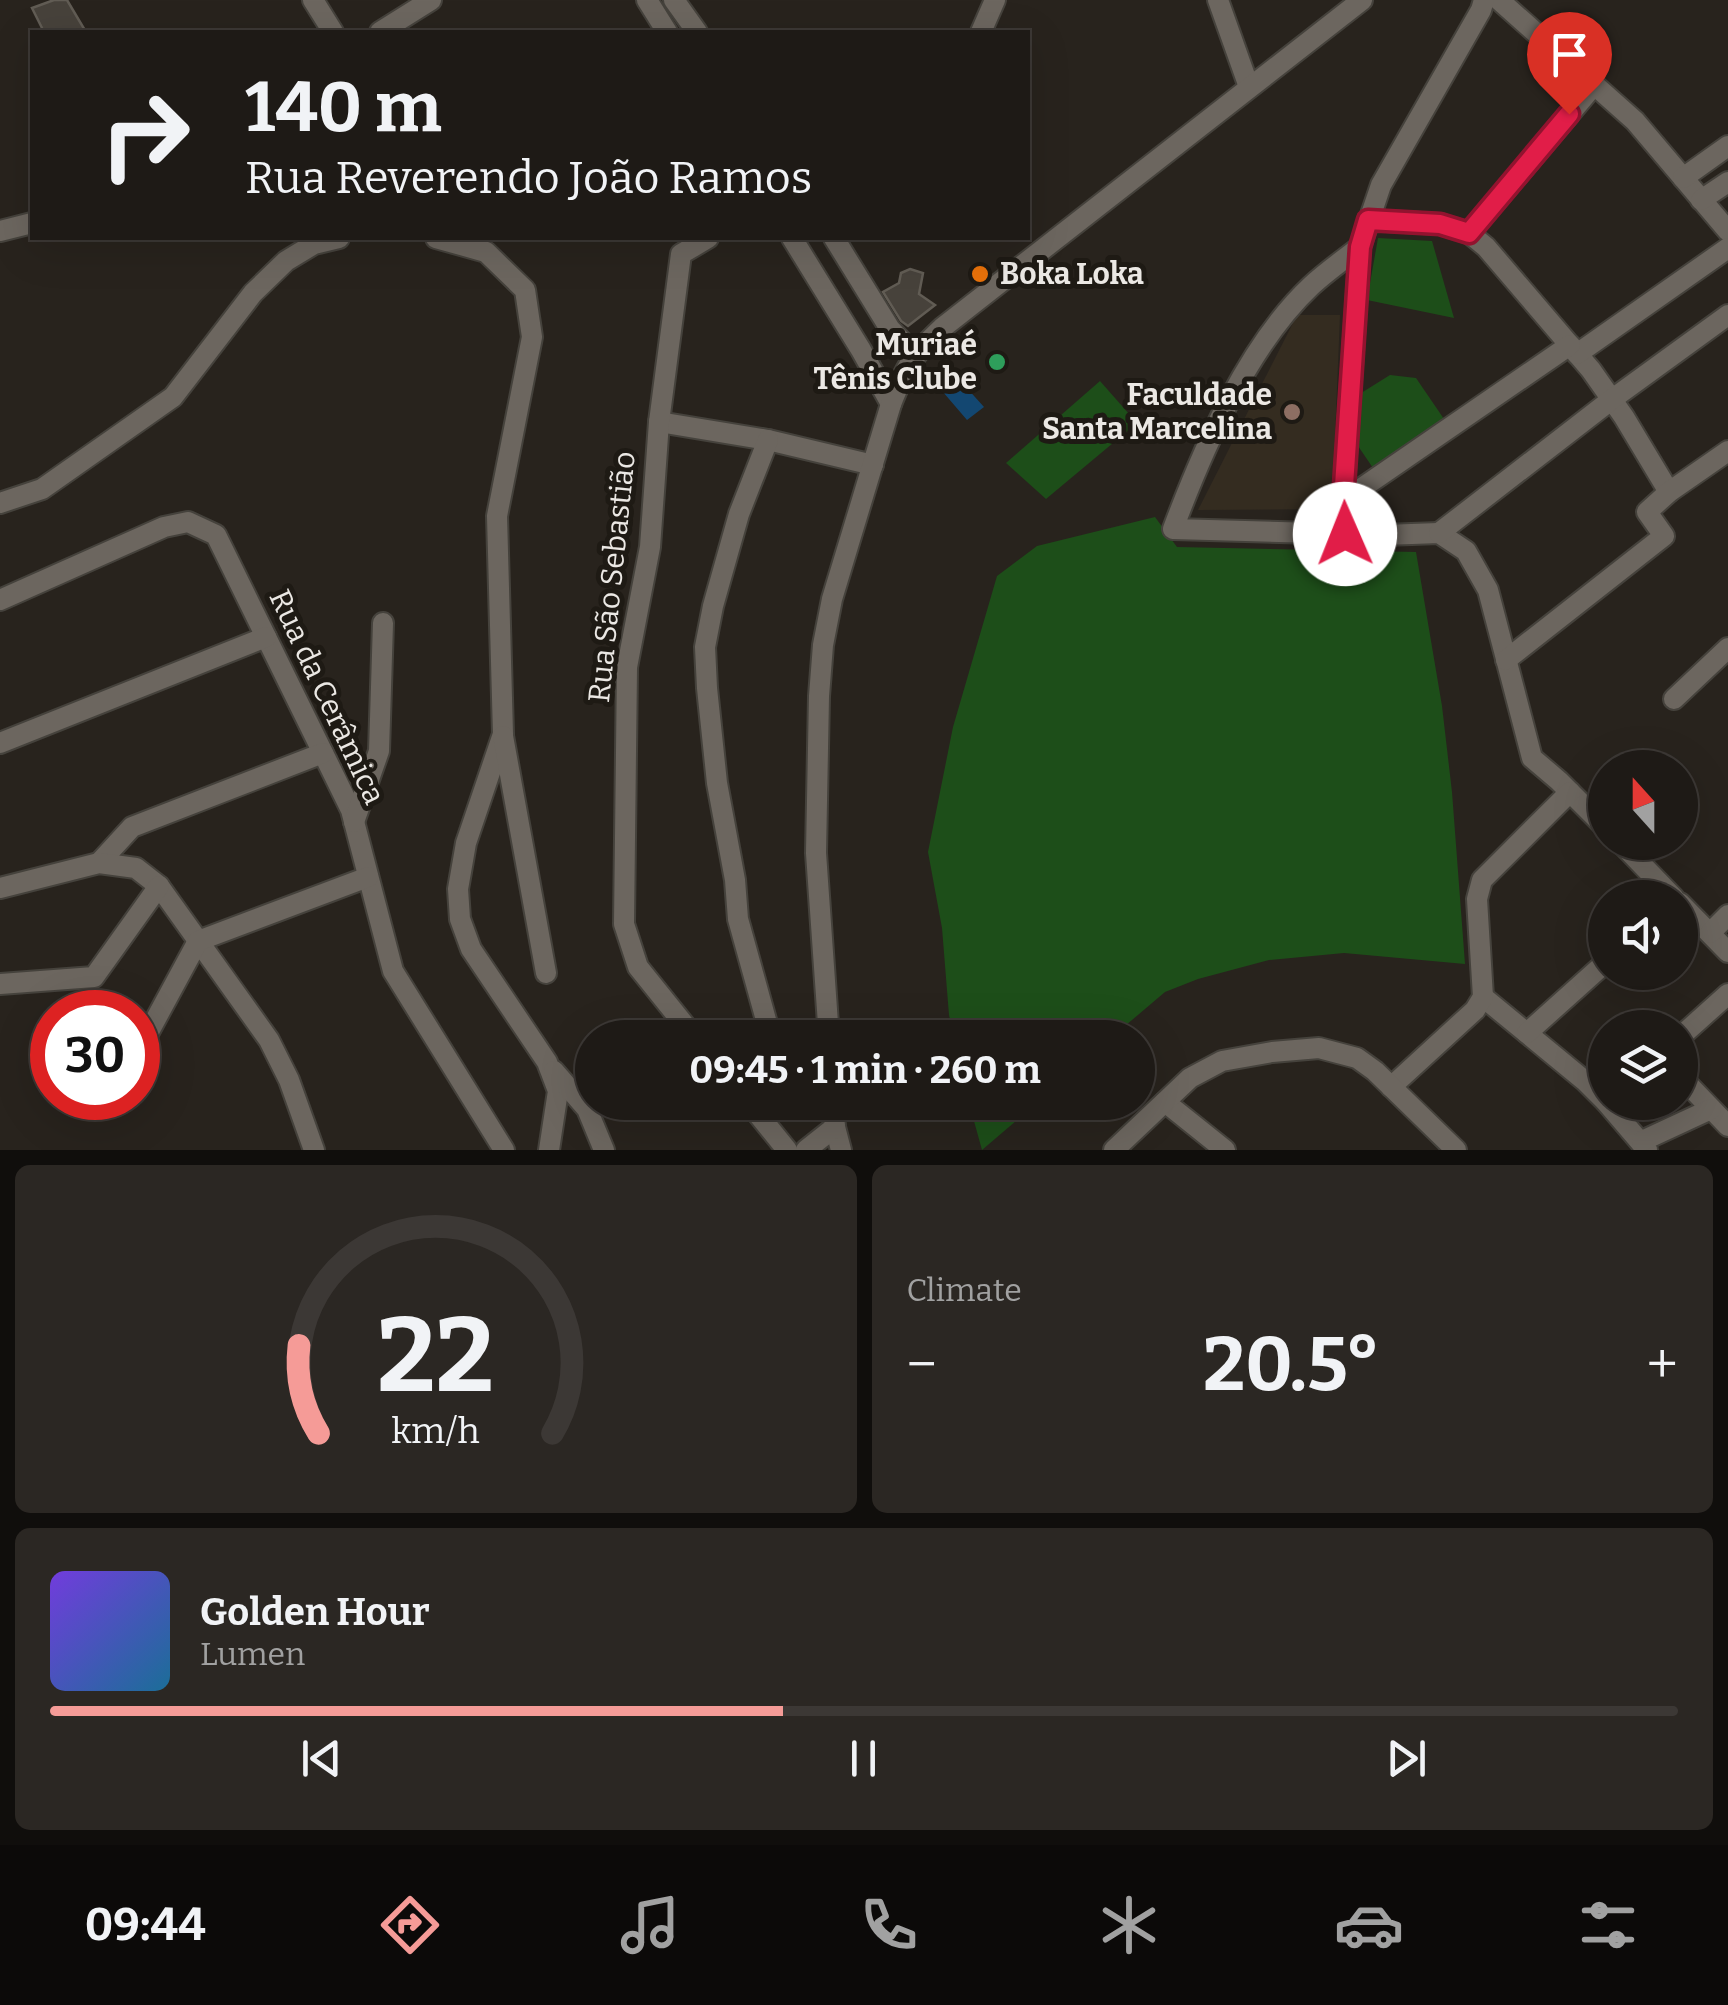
<!DOCTYPE html>
<meta charset="utf-8">
<style>
:root{--surface:#1e1a16;--page:#2b2723;--text:#f1f3f6;--muted:#a1a1a1;--line:#3c3835;--accent:#f59b97}
body{margin:0;font-family:Bitter,serif;background:var(--page);color:var(--text);height:100vh;display:flex;flex-direction:column;font-size:38px;white-space:nowrap}
*{box-sizing:border-box;margin:0}
p{font-size:32px;color:var(--muted)}
.icon{flex:none;width:55px;height:55px;fill:none;stroke:currentColor;stroke-width:2;stroke-linecap:round;stroke-linejoin:round}
.map{position:relative;height:1150px;overflow:hidden}
.drawer{display:flex;flex-direction:column;gap:15px;padding:15px;background:#100e0c;flex:1}
.drawer>*{flex:none}
.guide{position:absolute;left:30px;top:30px;width:1000px;height:210px;border-radius:0px;box-shadow:0 10px 40px #0002,0 0 0 2px var(--line);background:#1e1a16;color:var(--text);overflow:hidden}
.needle{width:65px;rotate:339deg}
.fabs{position:absolute;left:1588px;top:750px;display:grid;gap:20px}
.fabs a{display:grid;place-items:center;width:110px;height:110px;border-radius:50%;background:var(--surface);box-shadow:0 10px 40px #0002,0 0 0 2px var(--line);font-size:50px}
.speed{position:absolute;left:30px;top:990px;display:flex;gap:20px;font-size:50px;font-weight:700;text-align:center}
.speed>*{display:grid;place-content:center;width:130px;height:130px;border-radius:50%;background:var(--surface);box-shadow:0 10px 40px #0002,0 0 0 2px var(--line);line-height:1}
.speed .limit{border:15px solid #d22;background:#fff;color:#111}
.pin{position:absolute;display:grid;place-items:center;width:85px;height:85px;color:#fff;margin:-102px -42px;border-radius:50% 50% 50% 0;rotate:-45deg;box-shadow:0 0 10px #0007}
.pin .icon{rotate:45deg}
.me{position:absolute;width:110px;margin:-55px;rotate:359deg;stroke-linejoin:round;filter:drop-shadow(0 0 8px #0008)}
.turn{display:flex;align-items:center;gap:35px;height:210px;padding:0 50px;font-size:45px}
.turn .icon{width:130px;height:130px;stroke-width:2.5}
.turn b{display:block;font-size:70px;line-height:85px}
.big{font-size:75px;font-weight:700;line-height:1.1}
.drawer .tile{flex:1;display:flex;flex-direction:column;justify-content:center;gap:15px;min-width:0;padding:0 35px;border-radius:15px;background:var(--page)}
.drawer .dial{align-items:center;gap:0}
.dial svg{height:260px;overflow:visible;fill:none;stroke:var(--line);stroke-width:7;stroke-linecap:round;text-anchor:middle}
.dial text{fill:var(--text);stroke:none}
.song{display:flex;align-items:center;gap:30px}
.cover{width:120px;height:120px;border-radius:15px;background:linear-gradient(135deg,hsl(260 70% 55%),hsl(200 70% 35%))}
.played{height:10px;border-radius:5px;background:linear-gradient(90deg,var(--accent) 45%,var(--line) 45%)}
.keys{display:flex;justify-content:space-around;direction:ltr}
.heat{display:flex;justify-content:space-between;align-items:center;font-size:55px;direction:ltr}
.drawer .tiles{flex:1;display:grid;gap:15px;grid-template-columns:1fr 1fr}
.tile:last-child{grid-column:span 2}
.trip{position:absolute;left:575px;top:1020px;width:580px;height:100px;border-radius:50px;background:var(--surface);box-shadow:0 10px 40px #0002,0 0 0 2px var(--line);font-weight:700;line-height:100px;text-align:center}
.tab-bar{display:flex;height:160px;justify-content:space-around;align-items:center;background:#0c0a09;color:var(--muted)}
.tab-bar .icon{width:70px;height:70px}
.tab-bar .current{color:var(--accent)}
.tab-bar b{font-size:45px;color:var(--text)}
.map>svg:first-child{display:block}
.built{fill:#342c20}
.green{fill:#1d4e19}
.water{fill:#134771}
.building{fill:#47423b;stroke:#615c54;stroke-width:2.5}
.lines{fill:none;stroke-linecap:round;stroke-linejoin:round}
.minor-casing{stroke:#45423c;stroke-width:24}
.minor{stroke:#6c665f;stroke-width:20}
.route-casing{stroke:#92132f;stroke-width:25}
.route{stroke:#e11d48;stroke-width:18}
.food-dot{fill:#e8710a;stroke:#1e1a14;stroke-width:4}
.leisure-dot{fill:#2e9e5b;stroke:#1e1a14;stroke-width:4}
.education-dot{fill:#8d6e63;stroke:#1e1a14;stroke-width:4}
.labels{text-anchor:middle;stroke-width:10;stroke-linejoin:round;paint-order:stroke}
.poi-label{font-size:30px;font-weight:bold;fill:#ebe8e4;stroke:#1e1a14;text-anchor:end}
.street-label{font-size:30px;fill:#ebe8e4;stroke:#1e1a14}
</style>
<div class="map">
<svg width="1728" height="1150" viewBox="0 0 1728 1150">
<rect width="100%" height="100%" fill="#28231d"/>
<!-- built -->
<path class="built" d="M1297 315H1340L1332 509 1198 510Z"/>
<!-- green -->
<g class="green">
<path d="M1378 238 1432 241 1454 318 1367 300Z"/>
<path d="M1390 375 1416 378 1444 419 1373 468 1356 443 1358 395Z"/>
<path d="M1100 381 1137 423 1046 499 1006 463Z"/>
<path d="M1155 517 1177 547 1416 552 1442 706 1452 792 1465 964 1344 953 1269 960 1198 979 1165 992 1112 1037H954L949 1015 942 928 928 852 953 727 997 576 1037 546Z"/>
<path d="M969 1103V1102L1037 1103 982 1150Z"/>
</g>
<!-- water -->
<path class="water" d="M947 366 984 407 967 420 931 378Z"/>
<!-- building -->
<g class="building">
<path d="M54 0H67L86 32H44L32 8Z"/>
<path d="M910 269 923 273 919 294 935 305 908 326 901 321 883 292 899 283 901 273Z"/>
</g>
<g class="lines">
<!-- minor casing -->
<g class="minor-casing">
<g id="minor">
<path d="M313 0 333 32"/>
<path d="M647 0 667 32"/>
<path d="M674 0 697 32"/>
<path d="M1218 0 1249 87"/>
<path d="M1499 0 1635 121 1728 231"/>
<path d="M380 32 431 0"/>
<path d="M981 32 995 0"/>
<path d="M1683 178 1728 146"/>
<path d="M1701 200 1728 182"/>
<path d="M1368 220 1440 224 1469 233 1486 247 1591 370 1624 417 1669 492"/>
<path d="M0 231 32 223"/>
<path d="M1469 233 1594 85"/>
<path d="M436 238 486 252 525 290 532 337 497 516 503 734 466 843 458 889 460 919 471 949 547 1062 558 1091 549 1150"/>
<path d="M792 238 861 350 891 404"/>
<path d="M834 238 890 329 914 354"/>
<path d="M1360 247C1343 260 1326 272 1311 286 1248 345 1203 449 1173 529L1384 535 1439 533 1466 551 1488 590 1532 758 1559 781 1605 827"/>
<path d="M1577 354 1728 248"/>
<path d="M659 422 768 440 873 465"/>
<path d="M768 440 739 514 713 606 705 647 707 688 717 783 735 880 738 919 771 1038"/>
<path d="M1343 501 1570 345"/>
<path d="M0 503 42 489 173 397 253 293 286 261 314 244 339 238"/>
<path d="M1439 533 1611 400 1728 315"/>
<path d="M1345 534 1343 501 1360 247 1381 185 1481 10 1484 0"/>
<path d="M0 600 164 527 188 522 216 535 351 810 393 971 504 1150"/>
<path d="M1506 660 1664 536 1647 512 1669 492 1728 451"/>
<path d="M1674 699 1728 648"/>
<path d="M503 736 546 973"/>
<path d="M0 743 266 637"/>
<path d="M354 822 379 751 383 623"/>
<path d="M1620 842 1674 898"/>
<path d="M99 863 132 827 323 753"/>
<path d="M0 888 99 863 136 868 159 886 269 1040 289 1080 314 1150"/>
<path d="M1680 903 1728 952"/>
<path d="M1710 933 1728 915"/>
<path d="M0 984 94 977 159 886"/>
<path d="M1483 997 1585 1081 1605 1101"/>
<path d="M1527 1033 1605 963"/>
<path d="M1680 1037 1728 994"/>
<path d="M695 1038 638 967 624 924 627 667 650 547 659 422 681 254 708 238"/>
<path d="M829 1038 816 853 819 696 823 645 832 599 891 404C906 366 912 356 942 328L1362 0"/>
<path d="M138 1052 198 941 368 877"/>
<path d="M554 1071 587 1109 604 1150"/>
<path d="M1680 1076 1728 1126"/>
<path d="M1391 1087 1475 1010 1483 997 1477 899 1482 880 1570 792"/>
<path d="M748 1102 787 1150"/>
<path d="M833 1102 835 1127 841 1150"/>
<path d="M1165 1102 1225 1150"/>
<path d="M1606 1102 1647 1150"/>
<path d="M1642 1141 1711 1109"/>
<path d="M806 1150 835 1127"/>
<path d="M1114 1150 1190 1078 1222 1061 1272 1052 1319 1048 1357 1058 1375 1071 1456 1150"/>
</g>
</g>
<!-- minor -->
<use href="#minor" class="minor"/>
</g>
<g class="lines">
<!-- route casing -->
<g class="route-casing">
<path id="route" d="M1345 534 1343 501 1360 247 1368 220 1440 224 1469 233 1569 114"/>
</g>
<!-- route -->
<use href="#route" class="route"/>
</g>
<!-- markers -->
<circle class="food-dot" cx="980" cy="274" r="10"/>
<circle class="leisure-dot" cx="997" cy="362" r="10"/>
<circle class="education-dot" cx="1292" cy="412" r="10"/>
<g class="labels">
<!-- poi labels -->
<g class="poi-label">
<text x="1000" y="284" text-anchor="start">Boka Loka</text>
<text x="977" y="355">Muriaé<tspan x="977" dy="34">Tênis Clube</tspan></text>
<text x="1272" y="405">Faculdade<tspan x="1272" dy="34">Santa Marcelina</tspan></text>
</g>
<!-- street labels -->
<g class="street-label">
<text transform="translate(612 577) rotate(-84)" y="10">Rua São Sebastião</text>
<text transform="translate(327 697) rotate(65)" y="10">Rua da Cerâmica</text>
</g>
</g>
</svg>
<div class="fabs">
<a><svg class="needle" viewBox="-14 -14 28 28"><path d="M0-13l5 13h-10z" fill="#e53935"/><path d="M0 13l5-13h-10z" fill="#a1a1a1"/></svg></a>
<a><svg class="icon" aria-label="sound" viewBox="0 0 24 24"><path d="M4 9h4l5-4v14l-5-4H4zM17 9q2 3 0 6"/></svg></a>
<a><svg class="icon" aria-label="layers" viewBox="0 0 24 24"><path d="M12 4l9 5-9 5-9-5zM3 14l9 5 9-5"/></svg></a>
</div>
<div class="speed"><div class="limit">30</div></div>
<div class="pin" style="left:1569px;top:114px;background:#d93025"><svg class="icon" aria-label="arrive" viewBox="0 0 24 24"><path d="M6 21V4h12l-3 4 3 4H6"/></svg></div>
<svg class="me" style="left:1345px;top:534px" viewBox="-20 -20 40 40"><circle r="19" fill="#fff"/><path d="M0-13L10 11 0 6-10 11z" fill="#e11d48"/></svg>
<div class="trip">09:45 · 1 min · 260 m</div>
<div class="guide">
<div class="turn"><svg class="icon" aria-label="right" viewBox="0 0 24 24"><path d="M7 20v-9h11M14 6l5 5-5 5"/></svg><div><b>140 m</b>Rua Reverendo João Ramos</div></div>
</div>
</div>
<section class="drawer">
<div class="tiles">
<div class="tile dial"><svg viewBox="0 0 100 80">
<path d="M14 69A42 42 0 1 1 86 69"/>
<path d="M14 69A42 42 0 0 1 8 42" stroke="#f59b97"/>
<text x="50" y="56" font-size="32" font-weight="700">22</text>
<text x="50" y="72" font-size="11">km/h</text>
</svg></div>
<div class="tile"><p>Climate</p>
<div class="heat"><a>−</a><b class="big">20.5°</b><a>+</a></div>
</div>
<div class="tile">
<div class="song"><i class="cover"></i><div><b>Golden Hour</b><p>Lumen</p></div></div>
<div class="played"></div>
<div class="keys"><svg class="icon" aria-label="previous" viewBox="0 0 24 24"><path d="M18 5L8 12l10 7zM5 5v14"/></svg><svg class="icon" aria-label="pause" viewBox="0 0 24 24"><path d="M8 5v14M16 5v14"/></svg><svg class="icon" aria-label="next" viewBox="0 0 24 24"><path d="M6 5l10 7-10 7zM19 5v14"/></svg></div>
</div>
</div>
</section>
<nav class="tab-bar">
<b>09:44</b>
<svg class="icon current" aria-label="directions" viewBox="0 0 24 24"><path d="M12 3l9 9-9 9-9-9zM9 14v-3h6M13 9l2 2-2 2"/></svg>
<svg class="icon" aria-label="music" viewBox="0 0 24 24"><path d="M9 18V5l10-2v13"/><circle cx="6" cy="18" r="3"/><circle cx="16" cy="16" r="3"/></svg>
<svg class="icon" aria-label="phone" viewBox="0 0 24 24"><path d="M5 4h4l2 5-3 2q2 4 5 5l2-3 5 2v4C11 20 4 13 5 4z"/></svg>
<svg class="icon" aria-label="climate" viewBox="0 0 24 24"><path d="M12 3v18M4 7l16 10M4 17L20 7"/></svg>
<svg class="icon" aria-label="car" viewBox="0 0 24 24"><path d="M5 17H2v-5l4-1 3-4h7l3 4 3 1v5h-3M9 17h6M6 11h13"/><circle cx="7" cy="17" r="2"/><circle cx="17" cy="17" r="2"/></svg>
<svg class="icon" aria-label="filters" viewBox="0 0 24 24"><path d="M4 7h16M4 17h16"/><circle cx="9" cy="7" r="2"/><circle cx="15" cy="17" r="2"/></svg>
</nav>
